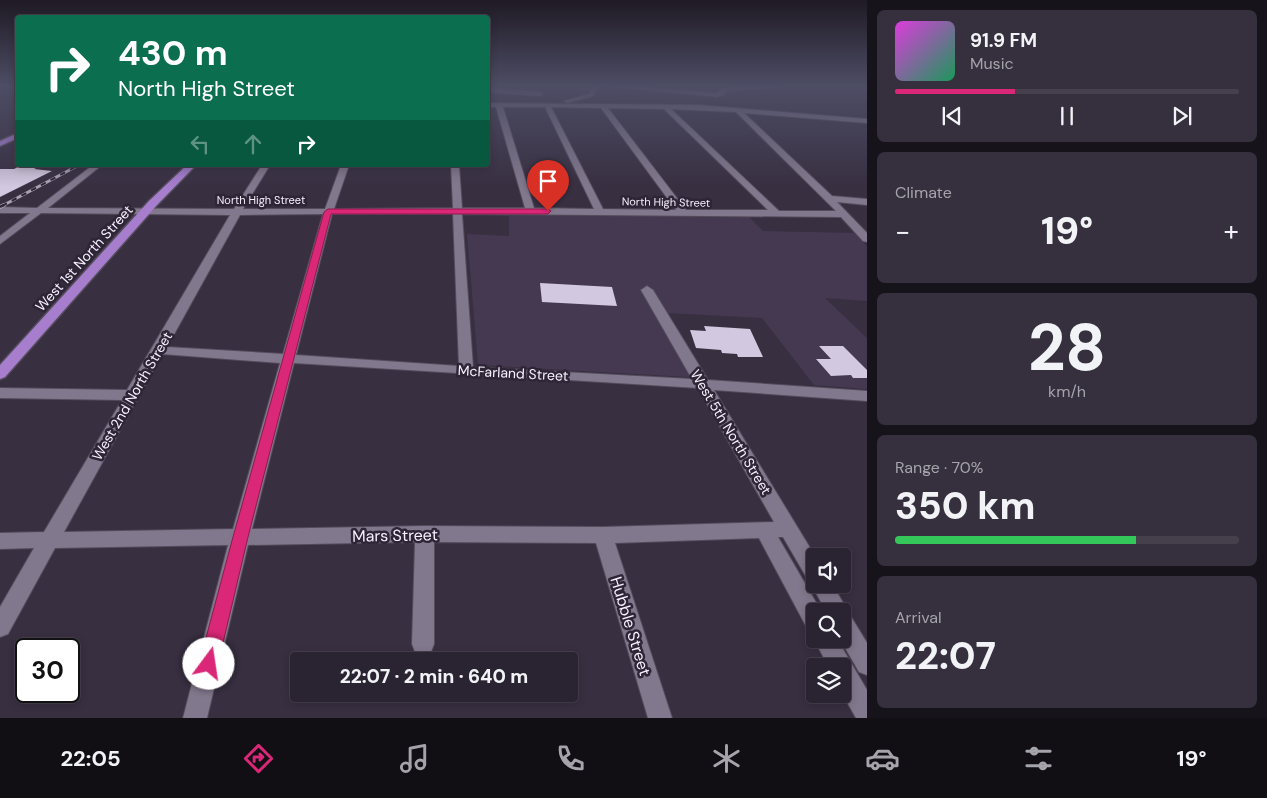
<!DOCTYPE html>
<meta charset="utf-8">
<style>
:root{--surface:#2a2331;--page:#362f3d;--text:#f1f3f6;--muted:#a5a4ab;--line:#46404d;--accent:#db2777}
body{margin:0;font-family:"DM Sans",sans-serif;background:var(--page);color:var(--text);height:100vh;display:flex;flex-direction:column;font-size:19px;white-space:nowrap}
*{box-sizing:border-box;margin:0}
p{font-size:16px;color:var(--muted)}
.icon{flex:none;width:28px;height:28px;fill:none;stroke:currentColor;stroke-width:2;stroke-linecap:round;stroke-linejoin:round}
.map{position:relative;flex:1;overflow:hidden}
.panel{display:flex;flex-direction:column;gap:10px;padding:10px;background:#17131b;width:400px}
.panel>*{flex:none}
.guide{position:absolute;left:15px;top:15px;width:475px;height:152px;border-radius:5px;box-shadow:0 2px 8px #0003,0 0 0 1px var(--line);background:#0b6e4f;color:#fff;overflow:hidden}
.fabs{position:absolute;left:806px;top:548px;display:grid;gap:10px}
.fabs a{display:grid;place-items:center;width:45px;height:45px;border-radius:5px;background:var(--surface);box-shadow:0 2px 8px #0003,0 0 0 1px var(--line);font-size:25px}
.speed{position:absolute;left:15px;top:638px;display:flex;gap:10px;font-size:25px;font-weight:700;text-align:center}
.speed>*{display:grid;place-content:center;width:65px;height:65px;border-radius:50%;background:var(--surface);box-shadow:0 2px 8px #0003,0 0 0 1px var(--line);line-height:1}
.speed .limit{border:2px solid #111;border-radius:8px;background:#fff;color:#111}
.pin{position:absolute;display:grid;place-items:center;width:42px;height:42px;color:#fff;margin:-51px -21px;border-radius:50% 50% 50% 0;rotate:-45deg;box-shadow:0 0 5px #0007}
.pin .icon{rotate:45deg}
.me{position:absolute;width:55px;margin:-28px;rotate:14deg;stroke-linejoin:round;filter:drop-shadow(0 0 4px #0008)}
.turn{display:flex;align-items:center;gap:18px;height:105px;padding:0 20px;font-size:22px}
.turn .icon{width:65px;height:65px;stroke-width:2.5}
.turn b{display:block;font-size:35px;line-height:42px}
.lanes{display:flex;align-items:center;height:48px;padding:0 20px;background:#0003;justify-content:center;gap:25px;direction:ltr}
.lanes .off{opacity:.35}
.big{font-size:38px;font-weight:800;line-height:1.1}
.panel .widget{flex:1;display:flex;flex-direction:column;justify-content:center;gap:8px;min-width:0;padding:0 18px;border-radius:8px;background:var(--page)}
.panel .dial{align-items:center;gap:0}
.dial b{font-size:65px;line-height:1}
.song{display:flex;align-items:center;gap:15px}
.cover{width:60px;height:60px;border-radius:8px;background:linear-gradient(135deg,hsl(300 70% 55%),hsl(150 70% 35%))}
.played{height:5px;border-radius:2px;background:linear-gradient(90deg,var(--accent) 35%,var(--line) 35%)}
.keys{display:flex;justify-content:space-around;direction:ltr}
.heat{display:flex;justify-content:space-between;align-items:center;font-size:28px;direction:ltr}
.charge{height:8px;border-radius:4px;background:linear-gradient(90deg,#34c759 70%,var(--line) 0)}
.trip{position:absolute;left:290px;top:652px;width:288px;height:50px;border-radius:5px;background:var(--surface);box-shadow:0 2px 8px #0003,0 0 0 1px var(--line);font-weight:800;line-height:50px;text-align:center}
.dock{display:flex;height:80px;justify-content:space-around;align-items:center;background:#110e14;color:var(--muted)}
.dock .icon{width:35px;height:35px}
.dock .current{color:var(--accent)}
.dock b{font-size:22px;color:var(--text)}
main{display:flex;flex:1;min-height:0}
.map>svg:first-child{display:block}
.built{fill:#443951}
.building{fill:#d2c8df}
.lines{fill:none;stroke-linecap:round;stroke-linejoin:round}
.minor-casing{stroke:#534c5b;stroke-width:2}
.major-casing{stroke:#534c5b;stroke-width:3}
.minor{fill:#82788d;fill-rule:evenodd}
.major{fill:#a77dce;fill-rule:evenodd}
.rail-far1-casing{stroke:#a9a3b1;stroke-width:3}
.rail-casing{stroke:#a9a3b1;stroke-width:4}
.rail-far1{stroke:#2e2537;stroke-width:2;stroke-dasharray:5.5;stroke-linecap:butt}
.rail{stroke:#2e2537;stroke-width:2.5;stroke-dasharray:7;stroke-linecap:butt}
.route{fill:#db2777;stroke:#8e194d}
.labels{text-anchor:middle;stroke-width:5;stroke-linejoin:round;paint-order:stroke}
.far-street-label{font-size:11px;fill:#f7f2fe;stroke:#2e2537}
.street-label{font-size:14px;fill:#f7f2fe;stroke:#2e2537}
.near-street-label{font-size:16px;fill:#f7f2fe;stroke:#2e2537}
</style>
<main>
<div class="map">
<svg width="867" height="718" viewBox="0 0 867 718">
<rect width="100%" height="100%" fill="#382f41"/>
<!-- built -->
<path class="built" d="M509 215 748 216 763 231 854 233 867 246V301L825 298 867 338V389L814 385 762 318 666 313 705 378 478 365 467 234 509 236Z"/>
<!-- building -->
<g class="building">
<path d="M22 165H42L34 169 52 171 0 197V169H14Z"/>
<path d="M540 283 612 287 617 306 542 302Z"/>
<path d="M704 326 750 329 763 357H738L737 354 722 353 721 350 696 348 690 330 706 331Z"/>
<path d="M819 346H843L867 370V378H853L851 375 831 376 816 359H831Z"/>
</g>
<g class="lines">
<!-- minor casing -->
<g class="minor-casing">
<g id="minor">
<path d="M593 86H599L593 96 567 103 564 101 589 94Z"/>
<path d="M608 86H633L717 93 722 89 738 86H787L726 91 725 94 717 97Z"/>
<path d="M488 88 540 92 543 94 540 96 488 92Z"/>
<path d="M488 103 699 105 867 119V123L744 113 832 196 867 199V205L837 202 867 233V242L863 241 841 217 462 214 473 367 692 379 641 290 647 286 653 290 708 380 867 391V401L714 390 815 556V584H832L848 611 846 614 850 615 867 643V675L859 672 840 639H842V611H826L811 584 812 582 808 580 783 537H778L821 611H815V631L807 628 759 538 615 543 672 718H648L596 543 434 542V644L431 652 423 655 415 652 412 644 415 542 248 545 207 718H183L228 545 55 548 8 634 0 637V607L34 548 0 549V533L44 532 122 400 0 398V388L127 390 230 215 41 213 0 244V236L30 213H0V207L37 208 93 165H102L48 208 234 209 262 165H270L243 209H325L341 165H349L334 209 453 208 451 165H459L462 208H525L496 107H488ZM503 107H545L594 209 534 208ZM551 107 601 108 676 210 603 209ZM608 108 664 109 768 210H686ZM671 109 736 112 836 211H779ZM323 214 283 354 167 347 240 215ZM332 214H453L459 366 296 355ZM162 354 280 363 233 529 64 532ZM294 363 698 388 774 522 603 527 425 526 252 529Z"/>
<path d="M815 637V639H837L867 690V718H856L842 693V666H828L814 639Z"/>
</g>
</g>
<!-- major casing -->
<g class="major-casing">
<g id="major">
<path d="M18 133V138L0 146V141Z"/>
<path d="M187 165H196L157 205 5 377 0 379V365L149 201Z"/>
</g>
</g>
<!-- minor -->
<use href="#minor" class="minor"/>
<!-- major -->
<use href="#major" class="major"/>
<!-- rail-far1 casing -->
<g class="rail-far1-casing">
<path id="rail-far1" d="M2 206 79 165"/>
</g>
<!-- rail casing -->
<g class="rail-casing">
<path id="rail" d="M0 207 4 205"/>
</g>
<!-- rail-far1 -->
<use href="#rail-far1" class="rail-far1"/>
<!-- rail -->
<use href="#rail" class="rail"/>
</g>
<!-- sky -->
<linearGradient id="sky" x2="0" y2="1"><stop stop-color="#1f1a24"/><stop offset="0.46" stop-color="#4d4d65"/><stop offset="1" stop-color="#4d4d65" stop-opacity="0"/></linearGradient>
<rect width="867" height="187" fill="url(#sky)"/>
<!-- route -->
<path class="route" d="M328 209H548L551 211 548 214H331L248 537 218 664 216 670 209 673 202 670 199 664 233 537 324 212Z"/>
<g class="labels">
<!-- far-street labels -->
<g class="far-street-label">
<text x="261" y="204">North High Street</text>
<text transform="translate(666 202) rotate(1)" y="4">North High Street</text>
</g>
<!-- street labels -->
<g class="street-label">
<text transform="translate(84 258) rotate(-48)" y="5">West 1st North Street</text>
<text transform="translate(513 373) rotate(3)" y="5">McFarland Street</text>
<text transform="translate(132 396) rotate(-60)" y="5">West 2nd North Street</text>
<text transform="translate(731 432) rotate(59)" y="5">West 5th North Street</text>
</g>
<!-- near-street labels -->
<g class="near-street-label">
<text transform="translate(395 535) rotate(-1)" y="6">Mars Street</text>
<text transform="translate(631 626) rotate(73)" y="6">Hubble Street</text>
</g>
</g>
</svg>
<div class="fabs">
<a><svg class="icon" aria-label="sound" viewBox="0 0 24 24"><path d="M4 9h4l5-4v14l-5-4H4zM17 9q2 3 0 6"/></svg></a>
<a><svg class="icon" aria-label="search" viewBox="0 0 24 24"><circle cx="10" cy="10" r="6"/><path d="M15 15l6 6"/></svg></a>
<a><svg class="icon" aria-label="layers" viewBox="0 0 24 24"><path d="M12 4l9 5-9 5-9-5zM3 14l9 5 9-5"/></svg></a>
</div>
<div class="speed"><div class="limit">30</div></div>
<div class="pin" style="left:548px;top:211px;background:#d93025"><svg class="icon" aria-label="arrive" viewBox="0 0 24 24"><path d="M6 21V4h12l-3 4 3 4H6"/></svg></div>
<svg class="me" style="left:209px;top:664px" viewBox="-20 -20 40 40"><circle r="19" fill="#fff"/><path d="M0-13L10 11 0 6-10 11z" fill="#db2777"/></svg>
<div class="trip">22:07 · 2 min · 640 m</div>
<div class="guide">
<div class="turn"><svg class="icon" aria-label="right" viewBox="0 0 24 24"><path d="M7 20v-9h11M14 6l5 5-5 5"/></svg><div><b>430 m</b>North High Street</div></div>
<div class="lanes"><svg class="icon off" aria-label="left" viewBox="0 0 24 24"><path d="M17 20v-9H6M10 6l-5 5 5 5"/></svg><svg class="icon off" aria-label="ahead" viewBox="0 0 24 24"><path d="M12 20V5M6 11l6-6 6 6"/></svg><svg class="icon" aria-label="right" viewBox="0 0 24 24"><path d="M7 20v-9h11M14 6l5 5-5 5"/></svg></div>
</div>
</div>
<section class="panel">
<div class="widget">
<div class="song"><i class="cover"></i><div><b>91.9 FM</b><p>Music</p></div></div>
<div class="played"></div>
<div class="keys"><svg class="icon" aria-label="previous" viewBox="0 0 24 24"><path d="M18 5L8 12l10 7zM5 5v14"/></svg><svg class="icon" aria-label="pause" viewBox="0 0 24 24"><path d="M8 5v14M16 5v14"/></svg><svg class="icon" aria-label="next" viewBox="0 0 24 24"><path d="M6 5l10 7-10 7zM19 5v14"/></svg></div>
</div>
<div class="widget"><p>Climate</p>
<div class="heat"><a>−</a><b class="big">19°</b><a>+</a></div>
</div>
<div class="widget dial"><b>28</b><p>km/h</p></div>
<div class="widget"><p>Range · 70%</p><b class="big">350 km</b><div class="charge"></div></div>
<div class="widget"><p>Arrival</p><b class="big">22:07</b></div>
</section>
</main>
<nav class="dock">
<b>22:05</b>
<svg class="icon current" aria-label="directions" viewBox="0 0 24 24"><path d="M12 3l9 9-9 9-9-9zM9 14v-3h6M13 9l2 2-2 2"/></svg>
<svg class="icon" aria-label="music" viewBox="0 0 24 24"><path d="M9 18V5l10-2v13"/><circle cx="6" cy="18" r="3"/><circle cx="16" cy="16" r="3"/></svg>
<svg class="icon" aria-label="phone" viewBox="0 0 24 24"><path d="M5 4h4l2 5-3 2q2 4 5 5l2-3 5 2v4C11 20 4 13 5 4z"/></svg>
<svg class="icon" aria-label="climate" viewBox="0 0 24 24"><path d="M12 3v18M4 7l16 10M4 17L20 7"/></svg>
<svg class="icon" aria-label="car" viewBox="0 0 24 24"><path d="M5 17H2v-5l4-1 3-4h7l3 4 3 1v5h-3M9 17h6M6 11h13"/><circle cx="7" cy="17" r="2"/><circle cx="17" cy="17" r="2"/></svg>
<svg class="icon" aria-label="filters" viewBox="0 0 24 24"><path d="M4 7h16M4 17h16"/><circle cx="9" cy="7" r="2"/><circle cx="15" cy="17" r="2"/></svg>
<b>19°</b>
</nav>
